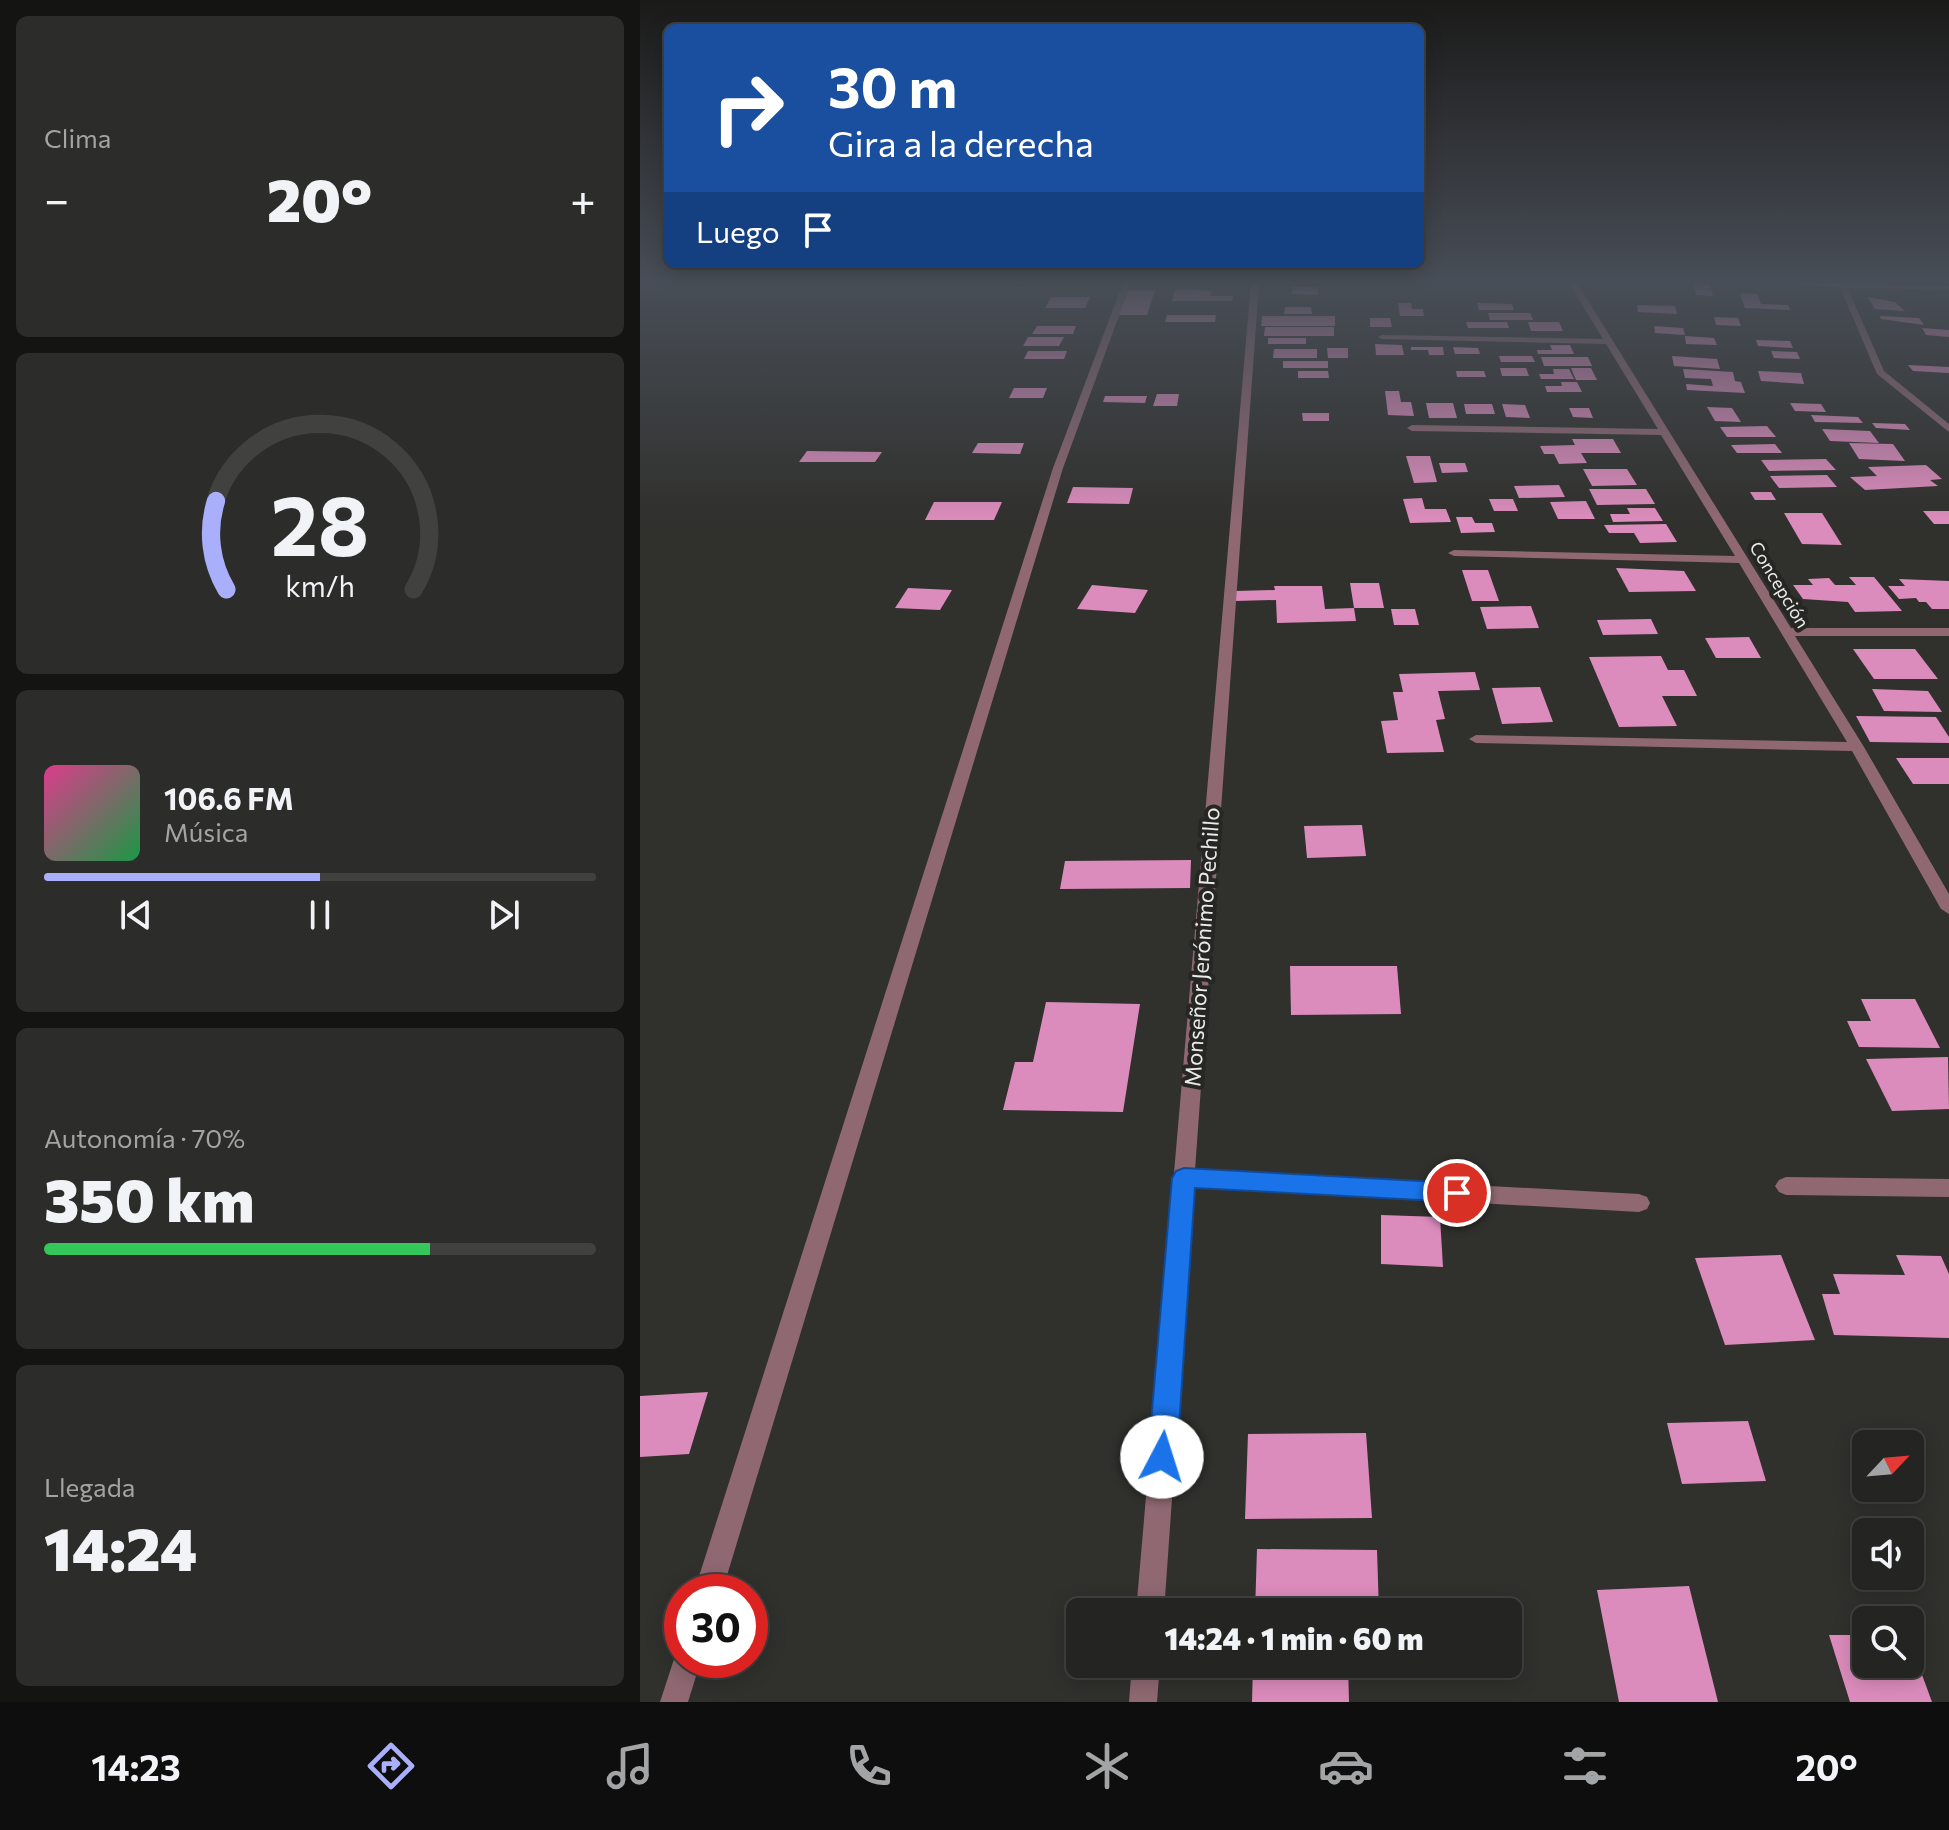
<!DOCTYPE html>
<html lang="es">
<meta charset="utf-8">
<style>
:root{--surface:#242422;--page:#2c2c2a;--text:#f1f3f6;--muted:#a3a4a5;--line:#414140;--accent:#aaaffb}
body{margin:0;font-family:Commissioner,sans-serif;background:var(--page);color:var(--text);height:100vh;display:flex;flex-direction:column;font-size:30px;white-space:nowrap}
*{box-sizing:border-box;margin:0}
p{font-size:26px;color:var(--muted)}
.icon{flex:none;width:44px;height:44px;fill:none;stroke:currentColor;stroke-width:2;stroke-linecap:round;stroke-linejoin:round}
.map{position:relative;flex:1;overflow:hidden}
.side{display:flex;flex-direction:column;gap:16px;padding:16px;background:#141413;width:640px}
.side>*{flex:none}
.banner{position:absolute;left:24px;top:24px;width:760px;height:244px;border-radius:12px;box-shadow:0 4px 20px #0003,0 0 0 2px var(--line);background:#1a4fa0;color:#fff;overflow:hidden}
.needle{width:52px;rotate:64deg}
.controls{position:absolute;left:1212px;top:1430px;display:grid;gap:16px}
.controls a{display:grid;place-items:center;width:72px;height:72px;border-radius:12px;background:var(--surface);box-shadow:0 4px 20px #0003,0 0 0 2px var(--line);font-size:40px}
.speed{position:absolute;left:24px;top:1574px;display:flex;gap:16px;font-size:40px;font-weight:700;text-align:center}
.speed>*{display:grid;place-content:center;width:104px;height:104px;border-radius:50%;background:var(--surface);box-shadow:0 4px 20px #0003,0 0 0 2px var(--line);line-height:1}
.speed .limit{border:12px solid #d22;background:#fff;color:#111}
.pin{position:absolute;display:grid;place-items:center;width:68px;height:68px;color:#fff;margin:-34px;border:4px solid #fff;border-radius:50%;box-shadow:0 2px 8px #0007}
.me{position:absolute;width:88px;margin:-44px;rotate:5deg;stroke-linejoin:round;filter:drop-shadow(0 0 6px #0008)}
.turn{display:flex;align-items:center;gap:28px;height:168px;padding:0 32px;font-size:36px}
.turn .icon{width:104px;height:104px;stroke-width:2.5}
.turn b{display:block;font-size:56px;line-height:68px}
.then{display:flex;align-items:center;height:76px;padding:0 32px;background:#0003;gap:16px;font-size:30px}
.big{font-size:60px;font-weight:800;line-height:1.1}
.side .card{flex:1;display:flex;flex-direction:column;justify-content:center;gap:12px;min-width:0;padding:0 28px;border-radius:12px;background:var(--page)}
.side .dial{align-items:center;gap:0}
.dial svg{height:208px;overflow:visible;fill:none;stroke:var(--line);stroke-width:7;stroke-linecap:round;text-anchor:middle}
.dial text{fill:var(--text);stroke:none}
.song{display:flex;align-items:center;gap:24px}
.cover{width:96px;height:96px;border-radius:12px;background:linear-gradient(135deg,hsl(330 70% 55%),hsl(140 70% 35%))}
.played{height:8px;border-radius:4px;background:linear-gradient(90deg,var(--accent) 50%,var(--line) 50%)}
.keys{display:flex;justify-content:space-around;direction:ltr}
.heat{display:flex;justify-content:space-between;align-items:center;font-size:44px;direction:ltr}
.charge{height:12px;border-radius:6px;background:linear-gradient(90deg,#34c759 70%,var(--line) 0)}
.trip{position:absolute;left:426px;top:1598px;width:456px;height:80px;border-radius:12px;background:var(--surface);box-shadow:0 4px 20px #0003,0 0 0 2px var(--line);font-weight:800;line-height:80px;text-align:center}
.menu{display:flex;height:128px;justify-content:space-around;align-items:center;background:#0e0e0e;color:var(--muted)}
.menu .icon{width:56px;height:56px}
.menu .selected{color:var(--accent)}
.menu b{font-size:36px;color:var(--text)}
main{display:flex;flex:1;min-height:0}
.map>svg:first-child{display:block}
.building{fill:#dc8cbc}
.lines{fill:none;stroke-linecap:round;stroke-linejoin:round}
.street{fill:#8f6872;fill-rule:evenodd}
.route{fill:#1a73e8;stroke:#114b97;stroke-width:2}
.labels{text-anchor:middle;stroke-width:8;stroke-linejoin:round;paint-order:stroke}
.far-street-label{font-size:18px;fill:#ebebe9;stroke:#262623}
.street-label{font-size:22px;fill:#ebebe9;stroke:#262623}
</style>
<main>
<section class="side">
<div class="card"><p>Clima</p>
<div class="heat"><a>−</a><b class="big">20°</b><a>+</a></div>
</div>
<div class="card dial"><svg viewBox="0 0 100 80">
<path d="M14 69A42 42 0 1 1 86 69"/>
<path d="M14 69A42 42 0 0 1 10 35" stroke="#aaaffb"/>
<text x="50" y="56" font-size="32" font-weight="700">28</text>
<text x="50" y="72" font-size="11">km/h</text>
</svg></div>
<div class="card">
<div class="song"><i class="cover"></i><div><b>106.6 FM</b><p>Música</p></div></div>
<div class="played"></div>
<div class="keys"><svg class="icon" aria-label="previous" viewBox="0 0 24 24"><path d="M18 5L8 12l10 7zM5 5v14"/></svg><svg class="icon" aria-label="pause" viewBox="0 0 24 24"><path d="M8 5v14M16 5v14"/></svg><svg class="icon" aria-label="next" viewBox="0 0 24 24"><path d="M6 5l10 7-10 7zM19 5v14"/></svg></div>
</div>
<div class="card"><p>Autonomía · 70%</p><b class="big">350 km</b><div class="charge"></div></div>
<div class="card"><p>Llegada</p><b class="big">14:24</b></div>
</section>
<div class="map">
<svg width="1309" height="1702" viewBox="0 0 1309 1702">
<rect width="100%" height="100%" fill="#30302d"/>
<!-- building -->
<g class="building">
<path d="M1053 284 1070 285 1073 296 1056 295Z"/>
<path d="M652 287H678V295L652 294Z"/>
<path d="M535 289 571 290 570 296H593L592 301H532Z"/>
<path d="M488 290H515L507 315H478Z"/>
<path d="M1100 293 1117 294 1121 304 1148 305 1150 310 1105 308Z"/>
<path d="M411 297H450L445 308H405Z"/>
<path d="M1228 297 1255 302 1265 311 1235 309Z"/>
<path d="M758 303H771L772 309H783L784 316H760Z"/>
<path d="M837 303 872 304 874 310H839Z"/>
<path d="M997 305 1035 306 1037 314 998 312Z"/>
<path d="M645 307H671L672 314H644Z"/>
<path d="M848 313H890L893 320H850Z"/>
<path d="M527 315H576L575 322H525Z"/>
<path d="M622 316H695V326H621Z"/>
<path d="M1240 316 1279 318 1284 325 1241 319Z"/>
<path d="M1074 317 1098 318 1101 326 1076 325Z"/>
<path d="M730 318H750L752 327H730Z"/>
<path d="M826 322H867L869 328H828Z"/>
<path d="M888 322H919L923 331H891Z"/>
<path d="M397 326H436L433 334H392Z"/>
<path d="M1014 326 1043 328 1045 335 1015 333Z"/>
<path d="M625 327H694V336H624Z"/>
<path d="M1282 328 1309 330V337L1286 335Z"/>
<path d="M1045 336 1074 338 1077 345 1046 344Z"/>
<path d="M388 337H424L419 346H383Z"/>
<rect x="628" y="338" width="38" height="6"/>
<path d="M1116 340 1150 341 1153 348 1118 346Z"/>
<path d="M735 344 762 345 764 355H736Z"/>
<path d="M910 345H930L934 354H898L897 350H912Z"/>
<path d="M771 347H803L804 355H789L788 350H771Z"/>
<path d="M813 347 838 348 840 354H815Z"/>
<path d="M687 348H708V358H688Z"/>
<path d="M634 349H677V358H633Z"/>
<path d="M388 351H427L424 359H384Z"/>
<path d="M1131 351 1157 352 1160 359 1134 358Z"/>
<path d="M859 356H892L895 362H861Z"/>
<path d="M1032 356 1077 359 1080 369 1034 366Z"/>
<path d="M901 357H948L952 366H904Z"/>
<rect x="643" y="361" width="45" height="7"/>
<path d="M1268 365 1309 367V373L1273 371Z"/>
<path d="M860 368H886L889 376H862Z"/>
<path d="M931 368H951L957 380H936Z"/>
<path d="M913 369H929L934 379H901L899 374H914Z"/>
<path d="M1043 369 1093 372 1095 381 1101 382 1105 393 1047 390 1046 384 1073 386 1071 379 1045 378Z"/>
<path d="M658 371H688L689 378H658Z"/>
<path d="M816 371H844L846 377H817Z"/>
<path d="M1118 371 1161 373 1164 384 1121 381Z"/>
<path d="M921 382H937L942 392H907L905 386H922Z"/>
<path d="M374 388H407L403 398H369Z"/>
<path d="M745 391H759L761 402H771L774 416 748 415Z"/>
<path d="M517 394H539L537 406H513Z"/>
<path d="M465 396H507L505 403 463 402Z"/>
<path d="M786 403H813L817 418H789Z"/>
<path d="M1150 403 1181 404 1186 412 1155 411Z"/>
<path d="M824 404H852L855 414H826Z"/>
<path d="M862 404 885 405 890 418 866 417Z"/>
<path d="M1067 407 1092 408 1101 422 1075 421Z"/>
<path d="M929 408H949L953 418 933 417Z"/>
<path d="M662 413H689V421H663Z"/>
<path d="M1171 415 1218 417 1223 423 1175 422Z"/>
<path d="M1232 423 1265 424 1270 430 1236 428Z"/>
<path d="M1127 426 1136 437H1087L1080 427Z"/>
<path d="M1182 429 1230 431 1239 443 1190 441Z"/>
<path d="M932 439H973L981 453H941L947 463 919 464 914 454H904L900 446 935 445Z"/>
<path d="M338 443H384L380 454 332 453Z"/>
<path d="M1209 443 1253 444 1265 461 1219 459Z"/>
<path d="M1135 444 1142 453H1097L1091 445Z"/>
<path d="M167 451 242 452 235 462H159Z"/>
<path d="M766 456H790L797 482 774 483Z"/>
<path d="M1186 459 1196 470 1129 471 1121 460Z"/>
<path d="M799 463H825L828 472 802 473Z"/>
<path d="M1286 465 1302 479 1290 480 1298 486 1225 490 1210 477 1237 476 1228 467Z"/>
<path d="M943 469H987L997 485 952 486Z"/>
<path d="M1187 475 1197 487 1139 488 1130 476Z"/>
<path d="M919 485 925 497 879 498 874 486Z"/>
<path d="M433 487 493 488 489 504 427 503Z"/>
<path d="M949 489H1006L1015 504 957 505Z"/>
<path d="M1110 492H1131L1136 500H1115Z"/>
<path d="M782 498 785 509H806L811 522 770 523 763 499Z"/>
<path d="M849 499H873L878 511H854Z"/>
<path d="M946 501 955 519H918L910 502Z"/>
<path d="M294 502H362L354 520H285Z"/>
<path d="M987 508H1015L1023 521 973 522 970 514H990Z"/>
<path d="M1283 511H1309V524H1294Z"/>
<path d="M1144 513H1182L1202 545 1162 544Z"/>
<path d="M816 517H832L835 523H852L855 532 821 533Z"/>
<path d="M1026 524 1037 542 1000 543 994 533H969L964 525Z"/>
<path d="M976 568 1044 571 1056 591 989 592Z"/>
<path d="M822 570H848L859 601H832Z"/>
<path d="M1209 577H1234L1262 611 1215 612 1208 602 1163 599 1153 585H1173L1168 579 1189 578 1195 585H1216Z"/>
<path d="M1259 579 1309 581V609H1292L1286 602H1279L1276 598 1259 599 1248 586H1265Z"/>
<path d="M710 583H739L744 608H714Z"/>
<path d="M452 585 508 590 495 613 437 609Z"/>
<path d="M634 586H682L685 609 714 608 716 621 637 623 636 600 595 601V591L635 590Z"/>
<path d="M268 588 312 590 300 610 255 608Z"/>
<path d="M891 606 899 628 847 629 840 607Z"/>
<path d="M751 609H775L779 625H754Z"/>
<path d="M1011 619 1018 634 963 635 957 620Z"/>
<path d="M1109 637 1121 658H1076L1065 638Z"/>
<path d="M1213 649H1275L1298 679H1234Z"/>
<path d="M1021 656 1028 670H1044L1057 696H1022L1037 726 979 727 949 657Z"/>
<path d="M835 672 840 690 798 691 805 719 796 720 804 752 747 753 741 721 758 720 753 692H763L759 674Z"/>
<path d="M900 687 913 722 862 724 852 688Z"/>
<path d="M1232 689 1288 691 1302 712 1244 711Z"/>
<path d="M1216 716 1296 717 1309 737V743L1230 742Z"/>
<path d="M1256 758H1309V784H1273Z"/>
<path d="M722 825 726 856 667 858 664 826Z"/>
<path d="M551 860 550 888 420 889 425 861Z"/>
<path d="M650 966H757L761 1014 651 1015Z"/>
<path d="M1221 999H1275L1300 1048 1219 1047 1207 1021H1231Z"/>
<path d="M406 1002 500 1004 483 1112 363 1110 375 1062H393Z"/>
<path d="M1308 1057 1309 1109 1252 1111 1226 1059Z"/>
<path d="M741 1215 800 1217 803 1267 741 1264Z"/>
<path d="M1141 1255 1175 1340 1085 1345 1055 1258Z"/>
<path d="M1256 1255 1301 1256 1309 1274V1338L1194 1335 1182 1294H1200L1193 1274 1265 1275Z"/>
<path d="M68 1392 49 1454 0 1457V1396Z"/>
<path d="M1108 1421 1126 1481 1042 1484 1027 1423Z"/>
<path d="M726 1433 732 1518 605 1519 608 1434Z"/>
<path d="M617 1549 737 1550 739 1612H615Z"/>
<path d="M1049 1586 1078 1702H979L957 1590Z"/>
<path d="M1189 1635H1226V1664H1270V1642L1292 1702H1210Z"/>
<path d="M613 1664H708L709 1702H612Z"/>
</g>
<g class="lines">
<!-- street -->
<g class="street">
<path d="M483 283H491L423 468 82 1592H54L413 468Z"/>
<path d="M611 283H619L555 1170 999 1194 1007 1197 1010 1203 1007 1209 999 1212 554 1187 524 1612H496Z"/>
<path d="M929 283H937L1151 628H1309V636H1155L1224 747 1309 894V914L1301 909 1212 751 836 743 829 739 836 735 1207 742 1099 563 814 556 808 553 814 550 1095 556 1021 435 772 431 767 428 772 425 1018 429 966 344 742 339 738 337 742 335 963 339Z"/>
<path d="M1156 283 1309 286V290L1207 287 1244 371 1309 424V432L1237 374 1200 287 1159 285Z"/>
<path d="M1146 1177 1309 1179V1197L1146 1195 1139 1192 1135 1186 1139 1180Z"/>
<path d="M42 1648V1660H61L48 1702H20L37 1650Z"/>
<path d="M492 1664H520L517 1702H489Z"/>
</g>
</g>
<!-- sky -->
<linearGradient id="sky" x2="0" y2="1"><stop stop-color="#1a1a19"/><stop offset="0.54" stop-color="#484e57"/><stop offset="1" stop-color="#484e57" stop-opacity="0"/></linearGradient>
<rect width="1309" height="521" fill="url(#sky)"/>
<!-- route -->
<path class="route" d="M544 1168 817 1183 826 1186 829 1193 826 1200 817 1202 555 1188 537 1457 532 1467 522 1471 512 1467 508 1457 532 1178 536 1171Z"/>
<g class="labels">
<!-- far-street labels -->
<g class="far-street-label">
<text transform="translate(1139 585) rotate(59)" y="6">Concepción</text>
</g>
<!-- street labels -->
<g class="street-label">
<text transform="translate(562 947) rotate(-86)" y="8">Monseñor Jerónimo Pechillo</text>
</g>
</g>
</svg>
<div class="controls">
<a><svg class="needle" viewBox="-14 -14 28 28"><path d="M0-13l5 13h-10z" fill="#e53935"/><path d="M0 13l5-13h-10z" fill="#a3a4a5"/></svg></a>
<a><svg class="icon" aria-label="sound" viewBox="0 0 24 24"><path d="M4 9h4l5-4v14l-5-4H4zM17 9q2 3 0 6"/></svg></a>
<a><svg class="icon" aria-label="search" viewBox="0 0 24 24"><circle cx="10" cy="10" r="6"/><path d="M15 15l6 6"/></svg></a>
</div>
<div class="speed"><div class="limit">30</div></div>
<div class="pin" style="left:817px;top:1193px;background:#d93025"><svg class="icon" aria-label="arrive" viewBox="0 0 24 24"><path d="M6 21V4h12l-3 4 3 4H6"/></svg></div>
<svg class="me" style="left:522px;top:1457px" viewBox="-20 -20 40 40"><circle r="19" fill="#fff"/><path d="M0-13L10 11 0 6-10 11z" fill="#1a73e8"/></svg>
<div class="trip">14:24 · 1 min · 60 m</div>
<div class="banner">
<div class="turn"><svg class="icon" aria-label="right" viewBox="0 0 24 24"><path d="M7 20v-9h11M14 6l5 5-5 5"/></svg><div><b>30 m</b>Gira a la derecha</div></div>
<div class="then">Luego<svg class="icon" aria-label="arrive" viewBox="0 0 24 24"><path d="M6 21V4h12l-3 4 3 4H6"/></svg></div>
</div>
</div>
</main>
<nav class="menu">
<b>14:23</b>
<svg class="icon selected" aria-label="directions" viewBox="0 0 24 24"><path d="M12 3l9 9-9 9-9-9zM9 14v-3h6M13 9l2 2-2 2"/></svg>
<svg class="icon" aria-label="music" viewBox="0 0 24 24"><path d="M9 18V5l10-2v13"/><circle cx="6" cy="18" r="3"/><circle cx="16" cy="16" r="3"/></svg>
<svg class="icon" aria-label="phone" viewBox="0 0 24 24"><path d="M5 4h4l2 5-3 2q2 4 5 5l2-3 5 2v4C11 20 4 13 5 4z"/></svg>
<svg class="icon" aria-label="climate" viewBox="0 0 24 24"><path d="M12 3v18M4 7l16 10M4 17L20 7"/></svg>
<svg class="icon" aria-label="car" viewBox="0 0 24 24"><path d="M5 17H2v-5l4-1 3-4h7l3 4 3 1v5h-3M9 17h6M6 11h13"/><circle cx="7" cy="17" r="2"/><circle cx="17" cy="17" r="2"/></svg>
<svg class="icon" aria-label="filters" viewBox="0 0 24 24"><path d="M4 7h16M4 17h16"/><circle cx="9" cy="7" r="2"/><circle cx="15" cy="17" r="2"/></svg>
<b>20°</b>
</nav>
